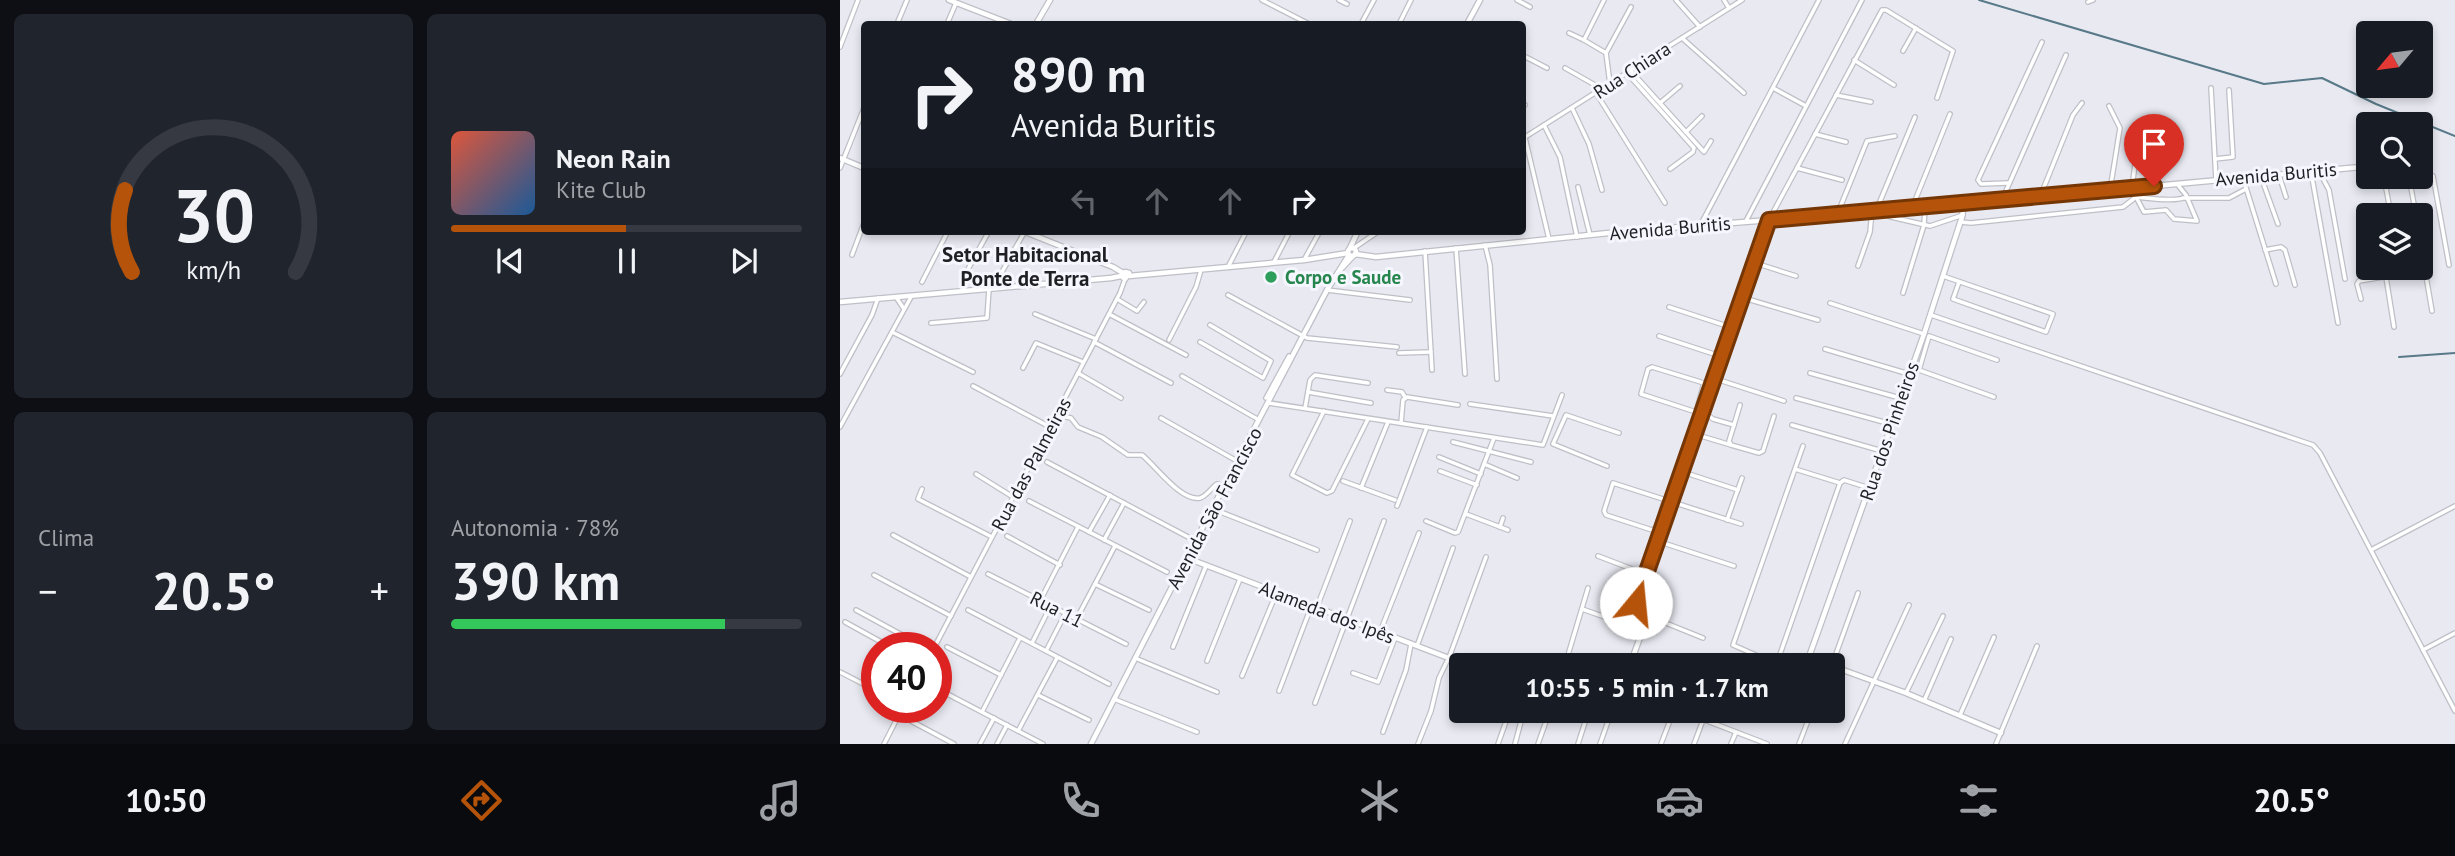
<!DOCTYPE html>
<html lang="pt">
<meta charset="utf-8">
<style>
:root{--surface:#171b24;--page:#20242c;--text:#f1f3f6;--muted:#9ea1a6;--line:#363941;--accent:#b45309}
body{margin:0;font-family:"PT Sans",sans-serif;background:var(--page);color:var(--text);height:100vh;display:flex;flex-direction:column;font-size:26px;white-space:nowrap}
*{box-sizing:border-box;margin:0}
p{font-size:23px;color:var(--muted)}
.icon{flex:none;width:38px;height:38px;fill:none;stroke:currentColor;stroke-width:2;stroke-linecap:round;stroke-linejoin:round}
.map{position:relative;flex:1;overflow:hidden}
.side{display:flex;flex-direction:column;gap:14px;padding:14px;background:#0d0f14;width:840px}
.side>*{flex:none}
.top-card{position:absolute;left:21px;top:21px;width:665px;height:214px;border-radius:7px;box-shadow:0 4px 10px #0003;background:#171b24;color:var(--text);overflow:hidden}
.needle{width:46px;rotate:241deg}
.tools{position:absolute;left:1516px;top:21px;display:grid;gap:14px}
.tools a{display:grid;place-items:center;width:77px;height:77px;border-radius:7px;background:var(--surface);box-shadow:0 4px 10px #0003;font-size:35px}
.speed{position:absolute;left:21px;top:632px;display:flex;gap:14px;font-size:35px;font-weight:700;text-align:center}
.speed>*{display:grid;place-content:center;width:91px;height:91px;border-radius:50%;background:var(--surface);box-shadow:0 4px 10px #0003;line-height:1}
.speed .limit{border:10px solid #d22;background:#fff;color:#111}
.pin{position:absolute;display:grid;place-items:center;width:60px;height:60px;color:#fff;margin:-72px -30px;border-radius:50% 50% 50% 0;rotate:-45deg;box-shadow:0 0 7px #0007}
.pin .icon{rotate:45deg}
.me{position:absolute;width:77px;margin:-38px;rotate:17deg;stroke-linejoin:round;filter:drop-shadow(0 0 5px #0008)}
.turn{display:flex;align-items:center;gap:24px;height:147px;padding:0 35px;font-size:32px}
.turn .icon{width:91px;height:91px;stroke-width:2.5}
.turn b{display:block;font-size:49px;line-height:60px}
.lanes{display:flex;align-items:center;height:66px;padding:0 35px;background:#0003;justify-content:center;gap:35px;direction:ltr}
.lanes .off{opacity:.35}
.big{font-size:52px;font-weight:700;line-height:1.1}
.side .card{flex:1;display:flex;flex-direction:column;justify-content:center;gap:10px;min-width:0;padding:0 24px;border-radius:10px;background:var(--page)}
.side .dial{align-items:center;gap:0}
.dial svg{height:182px;overflow:visible;fill:none;stroke:var(--line);stroke-width:7;stroke-linecap:round;text-anchor:middle}
.dial text{fill:var(--text);stroke:none}
.song{display:flex;align-items:center;gap:21px}
.cover{width:84px;height:84px;border-radius:10px;background:linear-gradient(135deg,hsl(10 70% 55%),hsl(210 70% 35%))}
.played{height:7px;border-radius:4px;background:linear-gradient(90deg,var(--accent) 50%,var(--line) 50%)}
.keys{display:flex;justify-content:space-around;direction:ltr}
.heat{display:flex;justify-content:space-between;align-items:center;font-size:38px;direction:ltr}
.charge{height:10px;border-radius:5px;background:linear-gradient(90deg,#34c759 78%,var(--line) 0)}
.side .tiles{flex:1;display:grid;gap:14px;grid-template-columns:repeat(2,1fr)}
.trip{position:absolute;left:609px;top:653px;width:396px;height:70px;border-radius:7px;background:var(--surface);box-shadow:0 4px 10px #0003;font-weight:700;line-height:70px;text-align:center}
.tab-bar{display:flex;height:112px;justify-content:space-around;align-items:center;background:#090b0e;color:var(--muted)}
.tab-bar .icon{width:49px;height:49px}
.tab-bar .on{color:var(--accent)}
.tab-bar b{font-size:32px;color:var(--text)}
main{display:flex;flex:1;min-height:0}
.map>svg:first-child{display:block}
.lines{fill:none;stroke-linecap:round;stroke-linejoin:round}
.stream{stroke:#577988;stroke-width:2}
.minor-casing{stroke:#bfbfc7;stroke-width:6}
.tertiary-casing{stroke:#bfbfc7;stroke-width:7}
.minor{stroke:#fff;stroke-width:3.5}
.tertiary{stroke:#fff;stroke-width:4.5}
.route-casing{stroke:#753606;stroke-width:18}
.route{stroke:#b45309;stroke-width:12}
.leisure-dot{fill:#2e9e5b;stroke:#f6f6ff;stroke-width:2.5}
.labels{text-anchor:middle;stroke-width:6;stroke-linejoin:round;paint-order:stroke}
.street-label{font-size:19px;fill:#201f23;stroke:#f6f6ff}
.leisure-label{font-size:19px;font-weight:bold;fill:#27864d;stroke:#f6f6ff;text-anchor:start}
.neighbourhood-label{font-size:21px;font-weight:bold;fill:#201f23;stroke:#f6f6ff}
</style>
<main>
<section class="side">
<div class="tiles">
<div class="card dial"><svg viewBox="0 0 100 80">
<path d="M14 69A42 42 0 1 1 86 69"/>
<path d="M14 69A42 42 0 0 1 11 33" stroke="#b45309"/>
<text x="50" y="56" font-size="32" font-weight="700">30</text>
<text x="50" y="72" font-size="11">km/h</text>
</svg></div>
<div class="card">
<div class="song"><i class="cover"></i><div><b>Neon Rain</b><p>Kite Club</p></div></div>
<div class="played"></div>
<div class="keys"><svg class="icon" aria-label="previous" viewBox="0 0 24 24"><path d="M18 5L8 12l10 7zM5 5v14"/></svg><svg class="icon" aria-label="pause" viewBox="0 0 24 24"><path d="M8 5v14M16 5v14"/></svg><svg class="icon" aria-label="next" viewBox="0 0 24 24"><path d="M6 5l10 7-10 7zM19 5v14"/></svg></div>
</div>
<div class="card"><p>Clima</p>
<div class="heat"><a>−</a><b class="big">20.5°</b><a>+</a></div>
</div>
<div class="card"><p>Autonomia · 78%</p><b class="big">390 km</b><div class="charge"></div></div>
</div>
</section>
<div class="map">
<svg width="1615" height="744" viewBox="0 0 1615 744">
<rect width="100%" height="100%" fill="#e9e9f2"/>
<g class="lines">
<!-- stream -->
<g class="stream">
<path d="M1139 0 1424 84 1482 78 1536 104 1615 136"/>
<path d="M1559 357 1615 353"/>
</g>
<!-- minor casing -->
<g class="minor-casing">
<g id="minor">
<path d="M422 0 469 24"/>
<path d="M499 0 507 4"/>
<path d="M677 0 690 7"/>
<path d="M764 0 744 40 766 53"/>
<path d="M836 0 860 27"/>
<path d="M884 0 889 8"/>
<path d="M1248 2 1253 0"/>
<path d="M57 24 67 0"/>
<path d="M107 24 116 3"/>
<path d="M521 24 534 0"/>
<path d="M559 24 571 0"/>
<path d="M729 33 744 40"/>
<path d="M842 38 904 93"/>
<path d="M0 47 18 0"/>
<path d="M1063 51 1076 28"/>
<path d="M682 55 707 68"/>
<path d="M1014 60 1054 85"/>
<path d="M725 68 762 89"/>
<path d="M791 71 864 152 871 141"/>
<path d="M787 73 854 148 853 152 830 169"/>
<path d="M770 84 766 53 791 7"/>
<path d="M933 88 966 106"/>
<path d="M1371 88 1376 180"/>
<path d="M756 93 825 203"/>
<path d="M996 95 1031 102"/>
<path d="M682 103 685 105"/>
<path d="M820 103 840 86"/>
<path d="M1269 106 1280 128 1270 190"/>
<path d="M732 108 749 144 762 190"/>
<path d="M704 125 720 157 737 237"/>
<path d="M846 132 862 116"/>
<path d="M975 134 1006 142"/>
<path d="M685 138 709 239"/>
<path d="M682 139 902 0"/>
<path d="M1375 159 1393 157 1389 90"/>
<path d="M0 168 24 108"/>
<path d="M957 168 1002 180"/>
<path d="M1479 171 1489 190 1505 279"/>
<path d="M1471 172 1498 323"/>
<path d="M1439 175 1446 197"/>
<path d="M1580 176H1593L1609 265"/>
<path d="M1421 177 1438 224"/>
<path d="M1541 177 1545 183 1551 215"/>
<path d="M1569 177 1576 215"/>
<path d="M1403 178 1436 284"/>
<path d="M1168 183 1141 184 1138 180 1202 42"/>
<path d="M738 187 750 235"/>
<path d="M1292 188 1299 133"/>
<path d="M1287 189 1296 197 1304 212 1326 210 1334 219 1357 221 1346 195 1337 184"/>
<path d="M1200 197 1233 115 1242 103"/>
<path d="M1162 200 1226 55"/>
<path d="M1072 208 1110 114"/>
<path d="M1036 211 1075 117"/>
<path d="M1038 211 1051 217 1090 226 1123 215"/>
<path d="M997 215 1027 141 1055 136"/>
<path d="M929 220 1042 10H1046L1113 51 1097 98"/>
<path d="M906 221 1022 0"/>
<path d="M1121 222 1131 223 1283 207 1296 197C1307 198 1334 202 1343 198H1389L1406 189"/>
<path d="M860 226 979 0"/>
<path d="M1580 241 1592 311"/>
<path d="M645 245 650 265 657 379"/>
<path d="M514 248 539 231"/>
<path d="M616 248 625 374"/>
<path d="M1425 250 1441 247 1445 250 1455 285"/>
<path d="M585 251 592 370"/>
<path d="M12 255 24 223"/>
<path d="M464 260 480 231"/>
<path d="M434 262 450 231"/>
<path d="M915 263 956 276"/>
<path d="M1018 266 1030 232 1032 211"/>
<path d="M388 267 405 234"/>
<path d="M1103 276 1213 314 1206 332 1113 299 1119 282"/>
<path d="M1546 277 1554 327"/>
<path d="M158 279 185 231"/>
<path d="M122 280 149 231"/>
<path d="M82 282 108 231"/>
<path d="M487 290 570 300"/>
<path d="M1063 293 1084 225 1085 207"/>
<path d="M388 295 467 338 557 347"/>
<path d="M56 297 64 309"/>
<path d="M904 298 978 320"/>
<path d="M277 299 297 311 304 302"/>
<path d="M1521 299 1517 284 1519 281 1561 274 1560 268"/>
<path d="M990 303 1084 334"/>
<path d="M195 314 256 339"/>
<path d="M269 314 346 355"/>
<path d="M1091 315 1473 445 1480 453 1615 711"/>
<path d="M91 323 147 318 149 289"/>
<path d="M52 332 133 372"/>
<path d="M819 336 877 355 887 326 829 307"/>
<path d="M329 340 356 287 361 270"/>
<path d="M254 342 331 383"/>
<path d="M360 342 423 378 431 361 370 325"/>
<path d="M985 349 1069 374"/>
<path d="M559 353 591 352"/>
<path d="M812 367 864 383 856 412 801 394 808 369Z"/>
<path d="M183 368 196 343 243 362"/>
<path d="M238 373 281 398"/>
<path d="M970 373 1060 398"/>
<path d="M0 374 32 315 38 298"/>
<path d="M342 376 419 420"/>
<path d="M876 379 944 401"/>
<path d="M133 386 210 427"/>
<path d="M547 390 562 392 565 397"/>
<path d="M468 392 531 403"/>
<path d="M1154 397 1079 370 1089 336 1157 360"/>
<path d="M426 398 449 356"/>
<path d="M956 398 1051 424"/>
<path d="M429 403 703 445 722 395"/>
<path d="M630 404 713 416"/>
<path d="M465 408 470 380 475 375 528 383"/>
<path d="M484 411 452 475 487 493 492 491 528 419"/>
<path d="M864 412 873 419 894 425 889 441 891 445 919 453 923 451 934 416"/>
<path d="M216 415 231 418 238 427 262 437 288 455H302C315 465 341 502 360 498 367 496 371 488 377 484L384 486"/>
<path d="M321 418 397 461"/>
<path d="M561 423 563 400 567 397 618 405"/>
<path d="M894 425 900 405"/>
<path d="M952 425 1042 451"/>
<path d="M0 427 71 297"/>
<path d="M861 436 891 445"/>
<path d="M613 442 691 462"/>
<path d="M599 457 641 474"/>
<path d="M207 462 348 537"/>
<path d="M644 464 677 478"/>
<path d="M767 466 713 444 726 415 779 433"/>
<path d="M955 469 1000 483 938 660 934 663 893 645 963 446"/>
<path d="M600 471 637 485"/>
<path d="M136 474 173 497"/>
<path d="M849 474 898 490"/>
<path d="M503 481 555 500"/>
<path d="M1000 483 1004 480 1029 488"/>
<path d="M521 488 548 422"/>
<path d="M82 489 78 499 152 537"/>
<path d="M825 499 816 528 812 530 766 515 764 511 773 483 901 524"/>
<path d="M189 501 327 572"/>
<path d="M557 506 587 427"/>
<path d="M373 509 477 550"/>
<path d="M626 514 668 530"/>
<path d="M887 520 902 478"/>
<path d="M586 521 615 533 618 532 654 438"/>
<path d="M660 527 663 518"/>
<path d="M249 532 270 495"/>
<path d="M53 535 131 577"/>
<path d="M167 536 220 565"/>
<path d="M264 540 284 503"/>
<path d="M817 541 894 566"/>
<path d="M1531 550 1615 506"/>
<path d="M758 556 805 574"/>
<path d="M148 574 286 644"/>
<path d="M34 575 111 616"/>
<path d="M255 584 309 610"/>
<path d="M200 601 238 527"/>
<path d="M477 607 510 521"/>
<path d="M742 609 782 623"/>
<path d="M16 610 86 648"/>
<path d="M128 610 269 684"/>
<path d="M806 615 863 638"/>
<path d="M236 620 275 546"/>
<path d="M5 622 52 648"/>
<path d="M540 632 579 533"/>
<path d="M192 643 210 607"/>
<path d="M577 646 613 548"/>
<path d="M107 647 161 675"/>
<path d="M333 647 366 566"/>
<path d="M94 648 280 293 285 279"/>
<path d="M1583 650 1615 633"/>
<path d="M206 651 225 614"/>
<path d="M35 657 37 659"/>
<path d="M295 658 377 692"/>
<path d="M367 661 400 579"/>
<path d="M725 665 748 588"/>
<path d="M992 665 1018 593"/>
<path d="M31 671 37 674"/>
<path d="M0 672 37 691"/>
<path d="M513 673 538 682 555 638"/>
<path d="M402 676 436 594"/>
<path d="M96 688 203 744"/>
<path d="M439 691 471 607"/>
<path d="M1066 693 1103 616"/>
<path d="M198 695 249 720"/>
<path d="M274 699 357 732"/>
<path d="M1084 701 1111 639"/>
<path d="M475 703 544 521"/>
<path d="M788 710 808 717"/>
<path d="M839 710 927 744"/>
<path d="M142 712 180 638"/>
<path d="M1120 715 1154 637"/>
<path d="M71 721 114 744"/>
<path d="M178 731 217 658"/>
<path d="M543 732 566 670 571 644"/>
<path d="M44 744 63 707"/>
<path d="M140 744 154 718"/>
<path d="M157 744 167 725"/>
<path d="M578 744 591 711 599 678 610 655 646 557"/>
<path d="M658 744 670 710"/>
<path d="M675 744 684 710"/>
<path d="M698 744 710 710"/>
<path d="M738 744 749 710"/>
<path d="M760 744 772 710"/>
<path d="M821 744 834 710"/>
<path d="M854 744 863 720"/>
<path d="M891 744 896 732"/>
<path d="M959 744 972 710"/>
<path d="M1005 744 1069 605"/>
<path d="M1156 744 1197 646"/>
</g>
</g>
<!-- tertiary casing -->
<g class="tertiary-casing">
<g id="tertiary">
<path d="M109 0 171 24"/>
<path d="M196 24 210 0"/>
<path d="M627 24 640 0"/>
<path d="M0 158 24 168"/>
<path d="M183 231 273 267 283 273"/>
<circle cx="512" cy="252" r="4"/>
<path d="M510 248 518 231"/>
<path d="M515 254 536 257 788 231 997 215 1521 167"/>
<path d="M501 269 513 256"/>
<path d="M289 276 464 260 508 253"/>
<path d="M0 302 271 278 281 276 285 272 289 273 285 279 281 276"/>
<path d="M347 558 627 665"/>
<path d="M790 665 807 618 797 604V598L876 379 929 220"/>
<path d="M990 665 972 659 970 654 1084 334 1122 217 1124 203"/>
<path d="M992 666 1066 693 1161 733"/>
<path d="M251 744 384 486 487 290 509 255"/>
</g>
</g>
<!-- minor -->
<use href="#minor" class="minor"/>
<!-- tertiary -->
<use href="#tertiary" class="tertiary"/>
</g>
<g class="lines">
<!-- route casing -->
<g class="route-casing">
<path id="route" d="M796 603 929 220 1314 186"/>
</g>
<!-- route -->
<use href="#route" class="route"/>
</g>
<!-- markers -->
<circle class="leisure-dot" cx="431" cy="277" r="7"/>
<g class="labels">
<!-- street labels -->
<g class="street-label">
<text transform="translate(792 70) rotate(-33)" y="7">Rua Chiara</text>
<text transform="translate(1436 174) rotate(-5)" y="7">Avenida Buritis</text>
<text transform="translate(830 228) rotate(-5)" y="7">Avenida Buritis</text>
<text transform="translate(1049 431) rotate(-71)" y="7">Rua dos Pinheiros</text>
<text transform="translate(191 464) rotate(-62)" y="7">Rua das Palmeiras</text>
<text transform="translate(374 508) rotate(-62)" y="7">Avenida São Francisco</text>
<text transform="translate(217 609) rotate(27)" y="7">Rua 11</text>
<text transform="translate(487 612) rotate(21)" y="7">Alameda dos Ipês</text>
</g>
<!-- leisure labels -->
<g class="leisure-label">
<text x="445" y="284">Corpo e Saude</text>
</g>
<!-- neighbourhood labels -->
<g class="neighbourhood-label">
<text x="185" y="262">Setor Habitacional<tspan x="185" dy="24">Ponte de Terra</tspan></text>
</g>
</g>
</svg>
<div class="tools">
<a><svg class="needle" viewBox="-14 -14 28 28"><path d="M0-13l5 13h-10z" fill="#e53935"/><path d="M0 13l5-13h-10z" fill="#9ea1a6"/></svg></a>
<a><svg class="icon" aria-label="search" viewBox="0 0 24 24"><circle cx="10" cy="10" r="6"/><path d="M15 15l6 6"/></svg></a>
<a><svg class="icon" aria-label="layers" viewBox="0 0 24 24"><path d="M12 4l9 5-9 5-9-5zM3 14l9 5 9-5"/></svg></a>
</div>
<div class="speed"><div class="limit">40</div></div>
<div class="pin" style="left:1314px;top:186px;background:#d93025"><svg class="icon" aria-label="arrive" viewBox="0 0 24 24"><path d="M6 21V4h12l-3 4 3 4H6"/></svg></div>
<svg class="me" style="left:796px;top:603px" viewBox="-20 -20 40 40"><circle r="19" fill="#fff"/><path d="M0-13L10 11 0 6-10 11z" fill="#b45309"/></svg>
<div class="trip">10:55 · 5 min · 1.7 km</div>
<div class="top-card">
<div class="turn"><svg class="icon" aria-label="right" viewBox="0 0 24 24"><path d="M7 20v-9h11M14 6l5 5-5 5"/></svg><div><b>890 m</b>Avenida Buritis</div></div>
<div class="lanes"><svg class="icon off" aria-label="left" viewBox="0 0 24 24"><path d="M17 20v-9H6M10 6l-5 5 5 5"/></svg><svg class="icon off" aria-label="ahead" viewBox="0 0 24 24"><path d="M12 20V5M6 11l6-6 6 6"/></svg><svg class="icon off" aria-label="ahead" viewBox="0 0 24 24"><path d="M12 20V5M6 11l6-6 6 6"/></svg><svg class="icon" aria-label="right" viewBox="0 0 24 24"><path d="M7 20v-9h11M14 6l5 5-5 5"/></svg></div>
</div>
</div>
</main>
<nav class="tab-bar">
<b>10:50</b>
<svg class="icon on" aria-label="directions" viewBox="0 0 24 24"><path d="M12 3l9 9-9 9-9-9zM9 14v-3h6M13 9l2 2-2 2"/></svg>
<svg class="icon" aria-label="music" viewBox="0 0 24 24"><path d="M9 18V5l10-2v13"/><circle cx="6" cy="18" r="3"/><circle cx="16" cy="16" r="3"/></svg>
<svg class="icon" aria-label="phone" viewBox="0 0 24 24"><path d="M5 4h4l2 5-3 2q2 4 5 5l2-3 5 2v4C11 20 4 13 5 4z"/></svg>
<svg class="icon" aria-label="climate" viewBox="0 0 24 24"><path d="M12 3v18M4 7l16 10M4 17L20 7"/></svg>
<svg class="icon" aria-label="car" viewBox="0 0 24 24"><path d="M5 17H2v-5l4-1 3-4h7l3 4 3 1v5h-3M9 17h6M6 11h13"/><circle cx="7" cy="17" r="2"/><circle cx="17" cy="17" r="2"/></svg>
<svg class="icon" aria-label="filters" viewBox="0 0 24 24"><path d="M4 7h16M4 17h16"/><circle cx="9" cy="7" r="2"/><circle cx="15" cy="17" r="2"/></svg>
<b>20.5°</b>
</nav>
